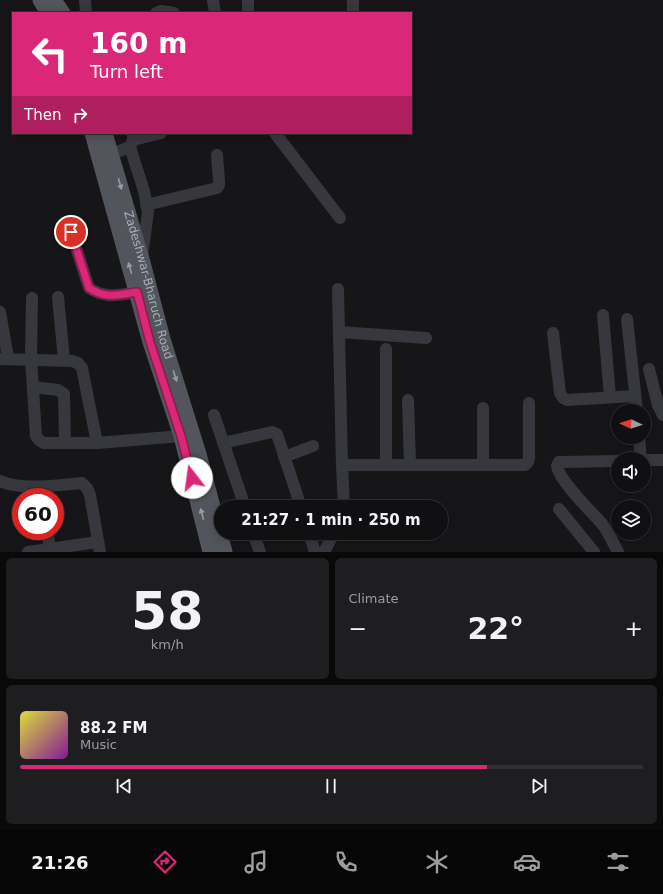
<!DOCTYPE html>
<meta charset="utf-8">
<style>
:root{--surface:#101012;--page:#1e1e20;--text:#f1f3f6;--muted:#9c9d9f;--line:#303032;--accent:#db2777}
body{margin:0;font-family:"DejaVu Sans",sans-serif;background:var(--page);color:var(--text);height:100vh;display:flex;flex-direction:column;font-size:15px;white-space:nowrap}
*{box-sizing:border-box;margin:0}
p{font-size:13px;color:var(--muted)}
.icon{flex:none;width:22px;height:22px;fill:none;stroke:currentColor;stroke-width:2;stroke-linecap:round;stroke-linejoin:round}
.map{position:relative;height:552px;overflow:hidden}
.side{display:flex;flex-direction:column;gap:6px;padding:6px;background:#09090a;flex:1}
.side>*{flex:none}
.guide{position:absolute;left:12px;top:12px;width:400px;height:122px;border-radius:0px;box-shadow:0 2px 10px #0003,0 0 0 1px var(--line);background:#db2777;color:#fff;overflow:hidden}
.needle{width:26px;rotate:274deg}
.buttons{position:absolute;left:611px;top:404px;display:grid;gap:8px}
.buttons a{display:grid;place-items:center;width:40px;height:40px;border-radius:50%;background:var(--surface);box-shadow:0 2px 10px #0003,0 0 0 1px var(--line);font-size:20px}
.speed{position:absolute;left:12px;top:488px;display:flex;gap:8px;font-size:20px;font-weight:700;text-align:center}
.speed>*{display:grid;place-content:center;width:52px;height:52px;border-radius:50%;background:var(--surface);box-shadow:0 2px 10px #0003,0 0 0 1px var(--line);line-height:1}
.speed .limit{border:6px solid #d22;background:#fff;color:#111}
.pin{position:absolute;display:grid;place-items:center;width:34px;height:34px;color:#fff;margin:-17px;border:2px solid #fff;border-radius:50%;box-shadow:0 1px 4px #0007}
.me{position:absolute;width:44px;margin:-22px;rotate:345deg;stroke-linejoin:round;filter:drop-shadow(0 0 3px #0008)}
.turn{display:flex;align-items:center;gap:14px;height:84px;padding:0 12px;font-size:18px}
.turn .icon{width:52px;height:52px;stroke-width:2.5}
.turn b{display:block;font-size:28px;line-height:34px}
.then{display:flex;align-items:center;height:38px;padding:0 12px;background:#0003;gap:8px;font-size:15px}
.big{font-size:30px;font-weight:800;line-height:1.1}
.side .widget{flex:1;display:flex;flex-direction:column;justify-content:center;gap:6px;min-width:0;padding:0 14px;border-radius:6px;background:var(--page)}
.side .dial{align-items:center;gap:0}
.dial b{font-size:52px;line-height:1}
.song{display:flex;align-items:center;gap:12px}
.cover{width:48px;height:48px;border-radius:6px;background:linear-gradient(135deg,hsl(60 70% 55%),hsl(290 70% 35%))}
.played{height:4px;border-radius:2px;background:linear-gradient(90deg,var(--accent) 75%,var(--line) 75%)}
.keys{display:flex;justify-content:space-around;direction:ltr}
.heat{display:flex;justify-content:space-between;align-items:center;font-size:22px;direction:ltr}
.side .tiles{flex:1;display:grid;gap:6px;grid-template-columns:1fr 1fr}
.widget:last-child{grid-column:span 2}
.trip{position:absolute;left:214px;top:500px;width:234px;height:40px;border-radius:20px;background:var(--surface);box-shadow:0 2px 10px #0003,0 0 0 1px var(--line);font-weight:800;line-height:40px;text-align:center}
.tabs{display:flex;height:64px;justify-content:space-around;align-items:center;background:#060607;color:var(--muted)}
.tabs .icon{width:28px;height:28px}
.tabs .selected{color:var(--accent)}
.tabs b{font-size:18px;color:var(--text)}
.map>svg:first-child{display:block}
.building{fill:#3f3f44;stroke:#4f5156}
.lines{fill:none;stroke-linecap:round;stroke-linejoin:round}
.minor{stroke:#37383d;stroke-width:12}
.major{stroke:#53555c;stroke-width:15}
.oneway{fill:#979ba6}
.route-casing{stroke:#8e194d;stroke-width:10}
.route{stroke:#db2777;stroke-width:7}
.labels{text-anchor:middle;stroke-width:4;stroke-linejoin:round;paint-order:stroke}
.street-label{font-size:12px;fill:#a8adb8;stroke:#111113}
</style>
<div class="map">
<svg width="663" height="552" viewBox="0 0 663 552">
<rect width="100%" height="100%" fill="#161618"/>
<!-- building -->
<path class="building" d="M228 503 229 507H221V508L220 505Z"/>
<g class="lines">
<!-- minor -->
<g class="minor">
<path d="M85 0 86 13"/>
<path d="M213 0 215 13"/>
<path d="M353 0V13"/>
<path d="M156 13 161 11 174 13"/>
<path d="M248 13V0"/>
<path d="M275 133 340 218"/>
<path d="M133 140 161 133"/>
<path d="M130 147 144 191 148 212 142 256"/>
<path d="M111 154 130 147 133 140V133"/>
<path d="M146 205 217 188 219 185V181L217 155"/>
<path d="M71 232 89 288C106 299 118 295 137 292"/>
<path d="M338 289 342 465 344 507"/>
<path d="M58 297 64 360"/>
<path d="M32 298 31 359 36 436 39 440 44 443H97L181 436"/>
<path d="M0 312 8 358"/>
<path d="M603 315 610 397"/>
<path d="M627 319 637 411"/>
<path d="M339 332 426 338"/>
<path d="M553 333 560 393 563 398 567 400 635 396"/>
<path d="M0 359 72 361 78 363 82 368 97 443"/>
<path d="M649 369 658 405 663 415"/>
<path d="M33 387 58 390 64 394 65 443"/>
<path d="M408 400 410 465"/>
<path d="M483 408V465"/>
<path d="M214 415 245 507"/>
<path d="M639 437 641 459"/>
<path d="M223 443 272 432 277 434 301 507"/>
<path d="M284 457 313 446"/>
<path d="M644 460H663"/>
<path d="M618 461 561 462H559L557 466C559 481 592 512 603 525 609 533 613 543 618 552"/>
<path d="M342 465H525L528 462 529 458V403"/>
<path d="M386 465V349"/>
<path d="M0 481C24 491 56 485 82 483L87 488 90 495 100 552"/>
<path d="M559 509 594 552"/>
<path d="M47 531 50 549"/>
<path d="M253 533 260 552"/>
<path d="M309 533 315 552"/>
<path d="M28 552 98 542"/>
<path d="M324 552 334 533"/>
</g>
<!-- major -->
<g class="major">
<path d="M40 0 48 13"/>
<path d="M54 0 63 13"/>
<path d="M92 133 150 342 181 436 210 552"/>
<path id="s1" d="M105 133 142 259 163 339 199 454 225 552"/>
</g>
</g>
<!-- one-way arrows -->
<defs><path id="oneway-solid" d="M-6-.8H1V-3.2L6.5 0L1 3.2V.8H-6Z"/></defs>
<g class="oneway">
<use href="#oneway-solid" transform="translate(120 184) rotate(74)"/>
<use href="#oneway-solid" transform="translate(130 268) rotate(-106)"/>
<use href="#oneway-solid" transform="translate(175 376) rotate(73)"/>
<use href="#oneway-solid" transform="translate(202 514) rotate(-105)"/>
</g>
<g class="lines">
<!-- route casing -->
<g class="route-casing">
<path id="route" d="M71 232 89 288C106 299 117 295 137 292L150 342 181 436 192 478"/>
</g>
<!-- route -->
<use href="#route" class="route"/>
</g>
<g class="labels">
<!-- street labels -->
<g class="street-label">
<text dy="4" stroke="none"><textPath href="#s1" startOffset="158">Zadeshwar-Bharuch Road</textPath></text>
</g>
</g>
</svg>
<div class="buttons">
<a><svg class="needle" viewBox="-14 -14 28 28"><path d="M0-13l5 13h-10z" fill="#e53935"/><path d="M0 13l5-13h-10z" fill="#9c9d9f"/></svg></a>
<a><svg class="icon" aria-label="sound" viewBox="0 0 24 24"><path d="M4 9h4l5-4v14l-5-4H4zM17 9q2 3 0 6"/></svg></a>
<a><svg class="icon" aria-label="layers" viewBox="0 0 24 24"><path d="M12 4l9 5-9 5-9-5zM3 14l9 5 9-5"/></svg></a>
</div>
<div class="speed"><div class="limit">60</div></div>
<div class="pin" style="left:71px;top:232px;background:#d93025"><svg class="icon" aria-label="arrive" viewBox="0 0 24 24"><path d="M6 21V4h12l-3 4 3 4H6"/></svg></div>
<svg class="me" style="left:192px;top:478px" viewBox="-20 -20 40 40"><circle r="19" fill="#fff"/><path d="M0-13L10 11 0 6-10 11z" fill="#db2777"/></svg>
<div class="trip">21:27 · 1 min · 250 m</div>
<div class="guide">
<div class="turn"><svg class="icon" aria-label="left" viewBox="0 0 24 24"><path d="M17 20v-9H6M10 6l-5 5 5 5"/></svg><div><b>160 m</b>Turn left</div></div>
<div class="then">Then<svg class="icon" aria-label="right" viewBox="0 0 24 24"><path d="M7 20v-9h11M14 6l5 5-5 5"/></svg></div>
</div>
</div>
<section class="side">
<div class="tiles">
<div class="widget dial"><b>58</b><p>km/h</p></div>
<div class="widget"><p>Climate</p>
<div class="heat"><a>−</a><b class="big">22°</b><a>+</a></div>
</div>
<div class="widget">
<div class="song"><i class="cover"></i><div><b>88.2 FM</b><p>Music</p></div></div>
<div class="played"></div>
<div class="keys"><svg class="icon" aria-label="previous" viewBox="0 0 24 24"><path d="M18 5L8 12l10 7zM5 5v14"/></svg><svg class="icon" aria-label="pause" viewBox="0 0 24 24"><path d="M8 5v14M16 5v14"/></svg><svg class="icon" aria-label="next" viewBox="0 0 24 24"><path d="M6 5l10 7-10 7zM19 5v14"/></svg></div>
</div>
</div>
</section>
<nav class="tabs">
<b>21:26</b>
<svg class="icon selected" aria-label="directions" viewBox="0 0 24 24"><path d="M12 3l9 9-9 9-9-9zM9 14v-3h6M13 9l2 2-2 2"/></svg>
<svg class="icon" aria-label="music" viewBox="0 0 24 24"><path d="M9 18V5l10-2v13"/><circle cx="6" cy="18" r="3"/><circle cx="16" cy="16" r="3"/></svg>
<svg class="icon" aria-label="phone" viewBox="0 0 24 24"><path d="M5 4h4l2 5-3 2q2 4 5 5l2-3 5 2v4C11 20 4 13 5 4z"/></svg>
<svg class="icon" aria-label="climate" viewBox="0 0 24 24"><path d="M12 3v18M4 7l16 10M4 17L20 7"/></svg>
<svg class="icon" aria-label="car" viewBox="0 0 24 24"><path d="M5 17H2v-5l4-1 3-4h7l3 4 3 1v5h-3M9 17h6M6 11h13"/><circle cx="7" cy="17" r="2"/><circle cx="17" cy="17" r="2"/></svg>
<svg class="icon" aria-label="filters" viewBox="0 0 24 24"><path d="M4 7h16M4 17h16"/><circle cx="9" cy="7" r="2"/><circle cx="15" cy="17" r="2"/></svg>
</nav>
